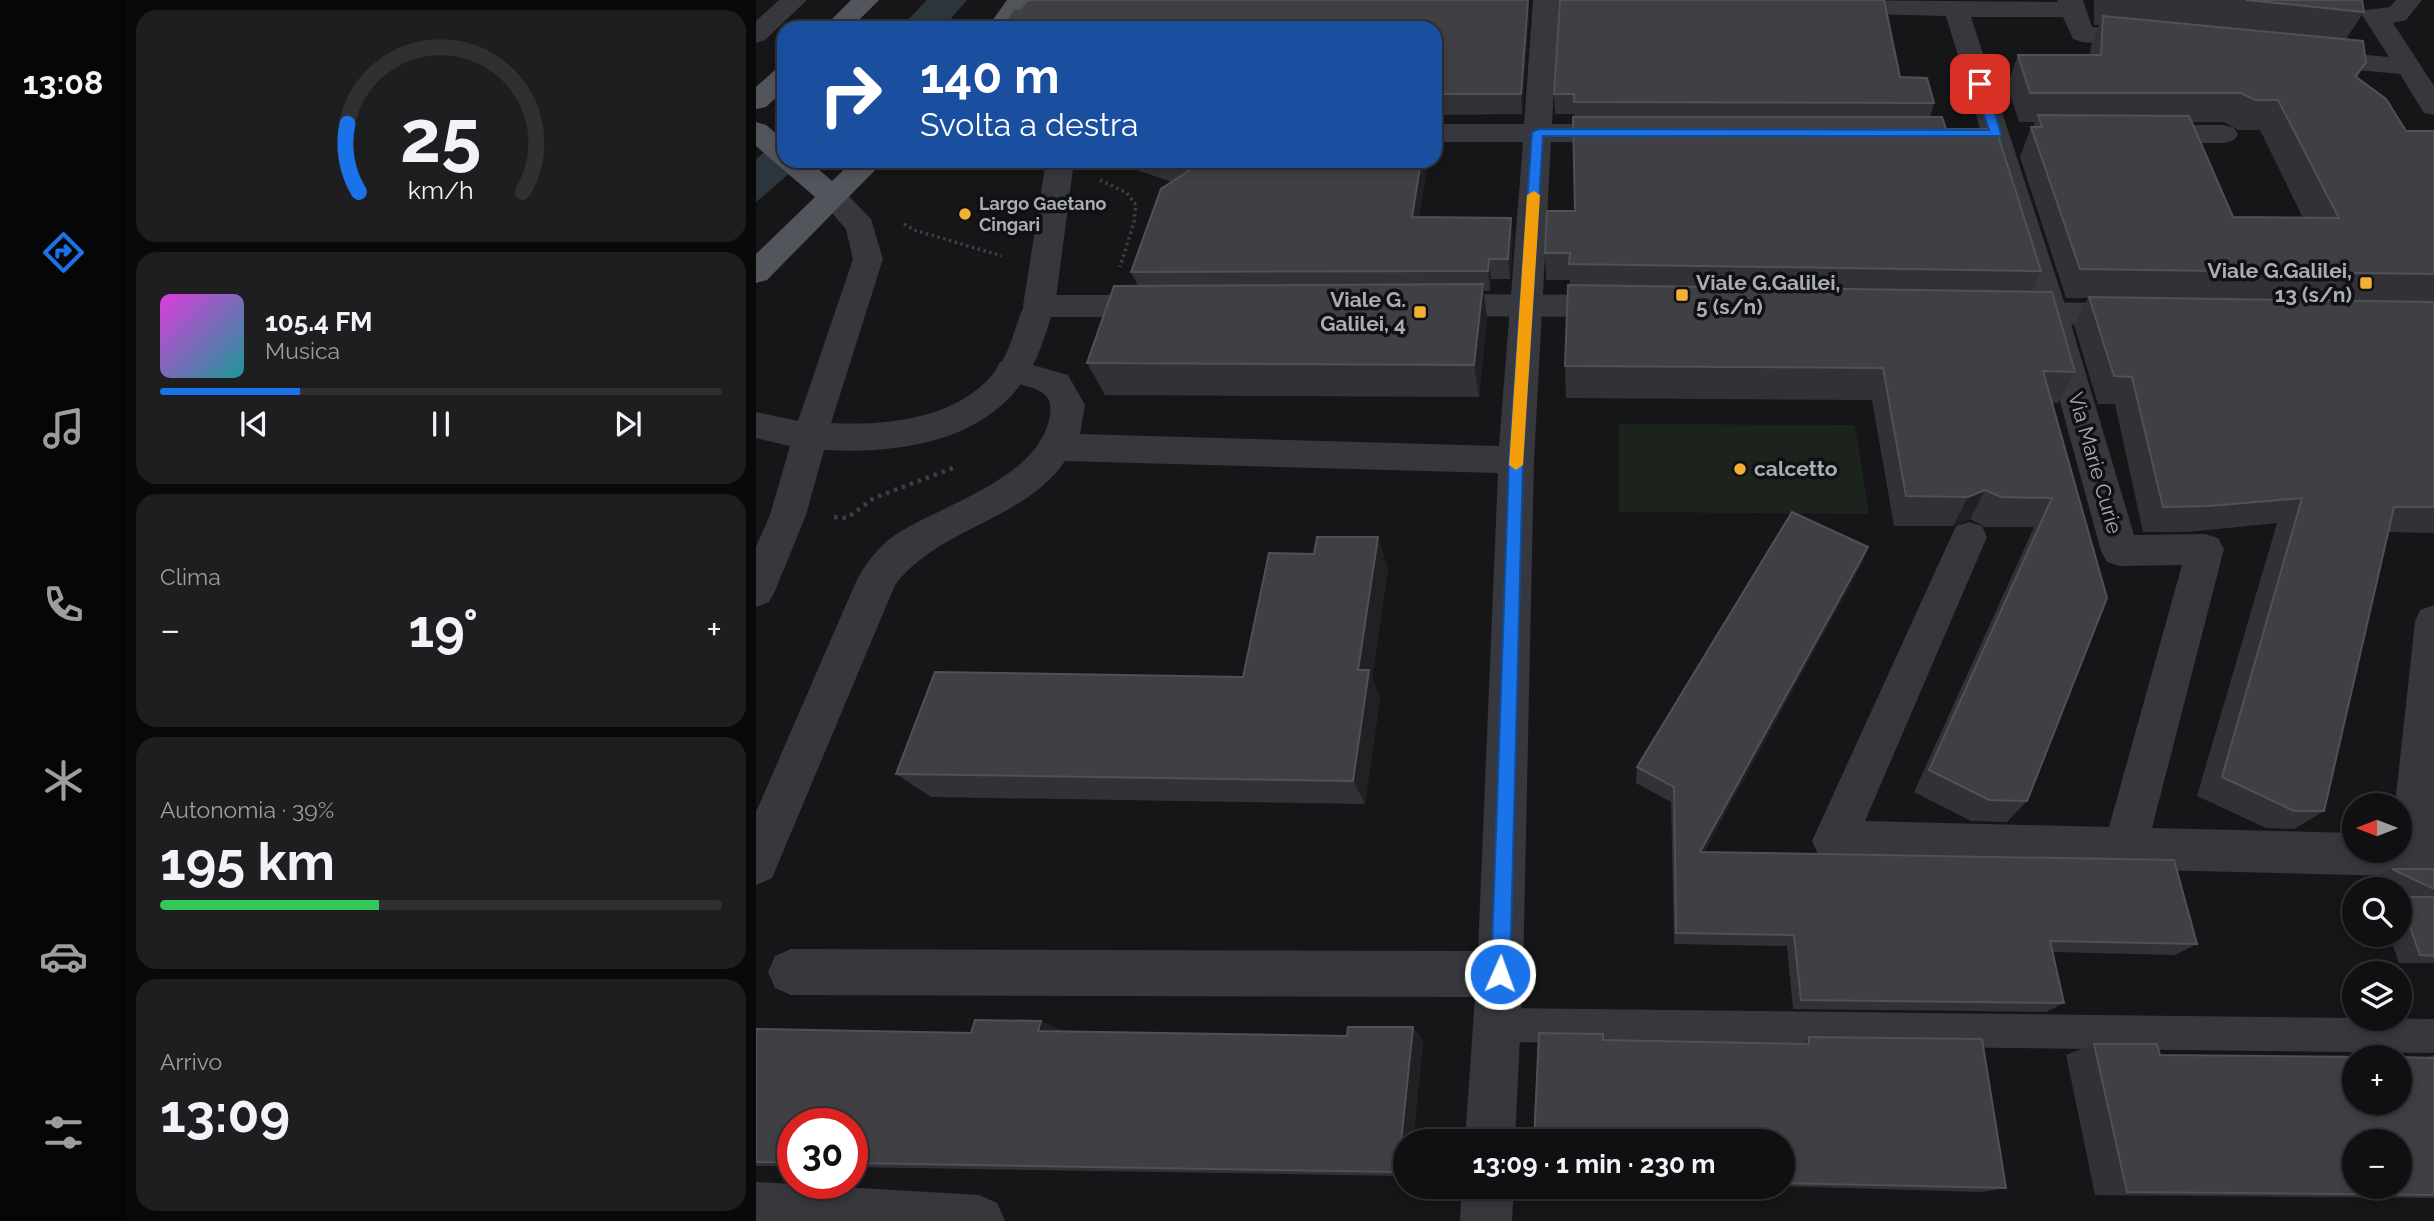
<!DOCTYPE html>
<html lang="it">
<meta charset="utf-8">
<style>
:root{--surface:#101012;--page:#1e1e20;--text:#f1f3f6;--muted:#9c9d9f;--line:#303032;--accent:#1a73e8}
body{margin:0;font-family:Raleway,sans-serif;background:var(--page);color:var(--text);height:100vh;display:flex;flex-direction:column;font-size:26px;white-space:nowrap}
*{box-sizing:border-box;margin:0}
p{font-size:23px;color:var(--muted)}
.icon{flex:none;width:38px;height:38px;fill:none;stroke:currentColor;stroke-width:2;stroke-linecap:round;stroke-linejoin:round}
.map{position:relative;flex:1;overflow:hidden}
.details{display:flex;flex-direction:column;gap:10px;padding:10px;background:#09090a;width:630px}
.details>*{flex:none}
.top-card{position:absolute;left:21px;top:21px;width:665px;height:147px;border-radius:21px;box-shadow:0 4px 10px #0003,0 0 0 2px var(--line);background:#1a4fa0;color:#fff;overflow:hidden}
.needle{width:46px;rotate:270deg}
.buttons{position:absolute;left:1586px;top:793px;display:grid;gap:14px}
.buttons a{display:grid;place-items:center;width:70px;height:70px;border-radius:50%;background:var(--surface);box-shadow:0 4px 10px #0003,0 0 0 2px var(--line);font-size:35px}
.speed{position:absolute;left:21px;top:1108px;display:flex;gap:14px;font-size:35px;font-weight:700;text-align:center}
.speed>*{display:grid;place-content:center;width:91px;height:91px;border-radius:50%;background:var(--surface);box-shadow:0 4px 10px #0003,0 0 0 2px var(--line);line-height:1}
.speed .limit{border:10px solid #d22;background:#fff;color:#111}
.pin{position:absolute;display:grid;place-items:center;width:60px;height:60px;color:#fff;margin:-30px;border-radius:14px;box-shadow:0 4px 10px #0006}
.me{position:absolute;width:77px;margin:-38px;rotate:2deg;stroke-linejoin:round;filter:drop-shadow(0 0 5px #0008)}
.turn{display:flex;align-items:center;gap:24px;height:147px;padding:0 28px;font-size:32px}
.turn .icon{width:91px;height:91px;stroke-width:2.5}
.turn b{display:block;font-size:49px;line-height:60px}
.big{font-size:52px;font-weight:700;line-height:1.1}
.details .card{flex:1;display:flex;flex-direction:column;justify-content:center;gap:10px;min-width:0;padding:0 24px;border-radius:21px;background:var(--page)}
.details .dial{align-items:center;gap:0}
.dial svg{height:182px;overflow:visible;fill:none;stroke:var(--line);stroke-width:7;stroke-linecap:round;text-anchor:middle}
.dial text{fill:var(--text);stroke:none}
.song{display:flex;align-items:center;gap:21px}
.cover{width:84px;height:84px;border-radius:10px;background:linear-gradient(135deg,hsl(300 70% 55%),hsl(180 70% 35%))}
.played{height:7px;border-radius:4px;background:linear-gradient(90deg,var(--accent) 25%,var(--line) 25%)}
.keys{display:flex;justify-content:space-around;direction:ltr}
.heat{display:flex;justify-content:space-between;align-items:center;font-size:38px;direction:ltr}
.charge{height:10px;border-radius:5px;background:linear-gradient(90deg,#34c759 39%,var(--line) 0)}
.trip{position:absolute;left:637px;top:1129px;width:402px;height:70px;border-radius:35px;background:var(--surface);box-shadow:0 4px 10px #0003,0 0 0 2px var(--line);font-weight:700;line-height:70px;text-align:center}
main{display:flex;flex:1;min-height:0}
.menu{display:flex;flex-direction:column;width:126px;justify-content:space-around;align-items:center;background:#060607;color:var(--muted)}
.menu .icon{width:49px;height:49px}
.menu .selected{color:var(--accent)}
.menu b{font-size:32px;color:var(--text)}
.map>svg:first-child{display:block}
.green{fill:#1c231d}
.water{fill:#2c353c}
.lines{fill:none;stroke-linecap:round;stroke-linejoin:round}
.path-far1{stroke:#3d3f44;stroke-width:3.5;stroke-dasharray:2.5 3.5;stroke-linecap:butt}
.path{stroke:#3d3f44;stroke-width:4.5;stroke-dasharray:3.5 5;stroke-linecap:butt}
.service{fill:#37383d;fill-rule:evenodd}
.minor{fill:#37383d;fill-rule:evenodd}
.tertiary{fill:#37383d;fill-rule:evenodd}
.primary{fill:#53555c;fill-rule:evenodd}
.wall{fill:#323236;fill-rule:evenodd}
.shaded-wall{fill:#212124}
.building{fill:#3f3f44;stroke:#4f5156;stroke-width:2;fill-rule:evenodd}
.route{fill:#1a73e8;stroke:#114b97;stroke-width:2}
.slow{fill:#f59e0b}
.poi-dot{fill:#f2b134;stroke:#111113;stroke-width:2.5}
.labels{text-anchor:middle;stroke-width:7;stroke-linejoin:round;paint-order:stroke}
.far-poi-label{font-size:18px;font-weight:bold;fill:#a8adb8;stroke:#111113;text-anchor:start}
.poi-label{font-size:21px;font-weight:bold;fill:#a8adb8;stroke:#111113;text-anchor:end}
.street-label{font-size:21px;fill:#a8adb8;stroke:#111113}
</style>
<main>
<nav class="menu">
<b>13:08</b>
<svg class="icon selected" aria-label="directions" viewBox="0 0 24 24"><path d="M12 3l9 9-9 9-9-9zM9 14v-3h6M13 9l2 2-2 2"/></svg>
<svg class="icon" aria-label="music" viewBox="0 0 24 24"><path d="M9 18V5l10-2v13"/><circle cx="6" cy="18" r="3"/><circle cx="16" cy="16" r="3"/></svg>
<svg class="icon" aria-label="phone" viewBox="0 0 24 24"><path d="M5 4h4l2 5-3 2q2 4 5 5l2-3 5 2v4C11 20 4 13 5 4z"/></svg>
<svg class="icon" aria-label="climate" viewBox="0 0 24 24"><path d="M12 3v18M4 7l16 10M4 17L20 7"/></svg>
<svg class="icon" aria-label="car" viewBox="0 0 24 24"><path d="M5 17H2v-5l4-1 3-4h7l3 4 3 1v5h-3M9 17h6M6 11h13"/><circle cx="7" cy="17" r="2"/><circle cx="17" cy="17" r="2"/></svg>
<svg class="icon" aria-label="filters" viewBox="0 0 24 24"><path d="M4 7h16M4 17h16"/><circle cx="9" cy="7" r="2"/><circle cx="15" cy="17" r="2"/></svg>
</nav>
<section class="details">
<div class="card dial"><svg viewBox="0 0 100 80">
<path d="M14 69A42 42 0 1 1 86 69"/>
<path d="M14 69A42 42 0 0 1 9 39" stroke="#1a73e8"/>
<text x="50" y="56" font-size="32" font-weight="700">25</text>
<text x="50" y="72" font-size="11">km/h</text>
</svg></div>
<div class="card">
<div class="song"><i class="cover"></i><div><b>105.4 FM</b><p>Musica</p></div></div>
<div class="played"></div>
<div class="keys"><svg class="icon" aria-label="previous" viewBox="0 0 24 24"><path d="M18 5L8 12l10 7zM5 5v14"/></svg><svg class="icon" aria-label="pause" viewBox="0 0 24 24"><path d="M8 5v14M16 5v14"/></svg><svg class="icon" aria-label="next" viewBox="0 0 24 24"><path d="M6 5l10 7-10 7zM19 5v14"/></svg></div>
</div>
<div class="card"><p>Clima</p>
<div class="heat"><a>−</a><b class="big">19°</b><a>+</a></div>
</div>
<div class="card"><p>Autonomia · 39%</p><b class="big">195 km</b><div class="charge"></div></div>
<div class="card"><p>Arrivo</p><b class="big">13:09</b></div>
</section>
<div class="map">
<svg width="1678" height="1221" viewBox="0 0 1678 1221">
<rect width="100%" height="100%" fill="#161618"/>
<!-- green -->
<path class="green" d="M863 424 1099 425 1113 514 863 512Z"/>
<!-- water -->
<g class="water">
<path d="M171 0H211L187 28H144Z"/>
<path d="M28 136V161H48L0 202V159Z"/>
</g>
<g class="lines">
<!-- path-far1 -->
<g class="path-far1">
<path d="M344 180 371 193 380 205 378 222 364 267"/>
<path d="M148 224 158 230 246 256"/>
</g>
<!-- path -->
<path class="path" d="M78 517 91 518 118 498 197 468"/>
<!-- service -->
<path class="service" d="M741 1008 1678 1019V1053L741 1042 729 1037 724 1025 729 1013Z"/>
<!-- minor -->
<g class="minor">
<path d="M23 0H51L9 40 0 43V21Z"/>
<path d="M777 0H803L796 124H869L879 127 883 133 879 139 869 142H795L778 460 767 974 759 1141H709L719 997 35 995 19 988 12 972 19 956 35 949 722 951 742 473 309 461C268 521 183 527 139 585L16 878 0 885V812L99 584C108 565 122 547 139 535 185 505 279 480 293 420 295 412 296 401 289 395 281 386 256 383 244 380L239 371 244 362 256 359 312 375 329 405 324 434 743 446 767 142H679V124H768Z"/>
<path d="M1078 0 1302 2 1301 0H1327L1336 27 1393 33 1402 35 1406 41 1402 47 1393 49 1326 42 1317 39 1307 17H1215L1312 314 1378 535 1449 534 1462 538 1468 549 1396 828 1598 833V850H1643V805H1639L1659 622 1664 610 1678 605V877L1078 862 1063 856 1056 841 1200 526 1213 522 1226 526 1231 537 1109 821 1353 827 1426 565 1364 566 1351 562 1345 551 1280 314 1190 16 1069 13 1065 8 1069 3Z"/>
<path d="M1640 0H1666L1650 20 1637 23 1678 86V115L1668 113 1644 74 1557 66 1548 64 1544 58 1548 52 1557 50 1633 57 1606 15 1610 10 1634 7Z"/>
<path d="M1388 125H1468L1478 128 1482 134 1478 140 1468 143H1388L1378 140 1374 134 1378 128Z"/>
<path d="M290 161H318L299 306 294 314 283 317 272 314 267 306Z"/>
<path d="M706 1186H758L756 1221H704Z"/>
</g>
<!-- tertiary -->
<g class="tertiary">
<path d="M77 187 87 190 115 219 127 259 75 423C136 426 214 418 248 358 258 339 261 317 272 298L283 295H403L414 298 419 306 414 314 403 317H295C288 340 281 362 267 381 224 444 138 454 68 450L50 515 19 591 13 602 0 607V547L14 515 34 446 0 438V412L42 421 97 259 90 229 62 197 67 190Z"/>
<path d="M677 294 862 295 873 298 878 306 873 314 862 317 677 316 666 313 661 305 666 297Z"/>
<path d="M1251 302 1376 303 1387 306 1392 314 1387 322 1376 325 1251 324 1240 321 1235 313 1240 305Z"/>
<path d="M0 1182 223 1195 241 1203 249 1221H0Z"/>
</g>
<!-- primary -->
<g class="primary">
<path d="M95 0H123L95 28H67Z"/>
<path d="M251 0H277L257 28H231Z"/>
<path d="M28 68V90L10 107 0 109V87L19 70Z"/>
<path d="M0 122 10 125 28 140V161H53L76 181 97 161H128L11 280 0 283V254L59 197 0 146Z"/>
</g>
</g>
<!-- wall -->
<g class="wall">
<path d="M1338 0H1606L1608 12 1590 39 1610 63 1601 78 1650 131H1678V533L1632 532 1568 811 1538 829 1510 828 1441 796 1521 523 1432 532H1387L1359 404H1342L1318 325 1332 298H1310L1264 157 1275 127H1277L1279 122H1263L1251 85 1262 55H1334L1335 46 1343 25H1338ZM1436 122H1468L1482 130H1504L1547 218 1477 217Z"/>
<path d="M773 16 766 114 679 115V116V28Z"/>
<path d="M1144 77 1178 103 1174 117 1190 129 1285 271 1275 292 1319 372 1302 403H1296L1351 598 1271 801 1251 822 1215 821 1158 792 1278 527H1229L1214 519 1197 526H1138L1116 400 810 398 809 366 814 280H790L789 253 819 211 818 114H799L798 94Z"/>
<path d="M364 161H672L663 217 757 238 754 279H735L734 291H728L731 318 723 397 349 395 331 363 382 286 375 272 416 182 366 165Z"/>
<path d="M1112 547 1104 567 948 852 1441 944 1419 955 1297 952 1308 1003 1290 1012 1037 1009 1031 946 918 944 915 802 880 783 881 767Z"/>
<path d="M632 568 616 678 624 697 609 804 175 797 140 774 487 677Z"/>
<path d="M1636 869H1678V963H1643L1633 934H1643V897H1656L1643 891V889H1639L1616 878Z"/>
<path d="M0 1029 215 1033 311 1032 667 1040 657 1141H649V1176L96 1167V1124H37V1166H0Z"/>
<path d="M1053 1037 1250 1188 1225 1192 1020 1186H1027V1141L847 1040 1045 1044Z"/>
<path d="M1338 1044 1404 1055 1668 1058 1678 1055V1198L1339 1195 1310 1055Z"/>
</g>
<!-- shaded-wall -->
<g class="shaded-wall">
<path d="M772 0 773 16 766 114 765 94Z"/>
<path d="M665 161H672L660 237 656 217Z"/>
<path d="M755 218 757 238 754 279 752 259Z"/>
<path d="M733 259 735 279 734 291 732 271Z"/>
<path d="M727 284 731 318 723 397 718 365Z"/>
<path d="M1229 490 1214 519 1197 526 1212 497Z"/>
<path d="M622 537 632 568 616 678 624 697 609 804 597 781 602 670Z"/>
<path d="M1112 547 1104 567 940 866 944 852Z"/>
<path d="M285 1021 316 1034 282 1031Z"/>
<path d="M657 1027 667 1040 657 1141H649V1175L642 1172Z"/>
</g>
<!-- building -->
<g class="building">
<path d="M272 0H772L765 94H679V28H246L258 9H264Z"/>
<path d="M804 0H1128L1144 77 1171 78 1178 103 818 102V94H798Z"/>
<path d="M1490 0H1606L1608 12Z"/>
<path d="M1347 16 1607 41 1610 63 1599 76 1630 99 1650 131H1678V274L1324 269 1275 127H1286L1282 115 1433 116 1477 217 1583 218 1522 100H1499L1485 93H1274L1262 55H1345Z"/>
<path d="M817 117H1186L1190 129H1240L1285 271 813 264 814 253H789L791 211H819Z"/>
<path d="M406 161H665L656 217 755 218 752 259H733L732 271 375 272 405 189 434 170Z"/>
<path d="M727 284 718 365 331 363 358 286Z"/>
<path d="M812 285 1296 292 1319 372 1287 371 1351 598 1271 801 1233 800 1173 770 1296 498 1245 497 1229 490 1212 497 1150 496 1127 368 809 366Z"/>
<path d="M1333 297 1678 302V507H1638L1568 811H1538L1466 777 1546 498 1453 506 1407 507 1376 377 1358 376Z"/>
<path d="M1036 512 1112 547 944 852 1418 860 1441 944 1294 941 1308 1003 1045 1000 1038 935 920 933 918 787 881 767Z"/>
<path d="M561 537H622L602 670H613L597 781 140 774 179 672 487 677 513 553 558 554Z"/>
<path d="M1636 869H1678V889Z"/>
<path d="M1643 897H1678V956L1664 955Z"/>
<path d="M219 1020 285 1021 282 1031 591 1036 592 1027H657L642 1172 96 1163V1124H37V1162H0V1029L215 1033Z"/>
<path d="M783 1033 847 1034V1040L1053 1044V1037L1226 1039 1250 1188 1027 1183V1141H778Z"/>
<path d="M1338 1044H1401L1404 1055 1616 1057H1598V1102H1643V1057L1678 1058V1195L1371 1192ZM1598 1141H1643V1186H1598Z"/>
</g>
<!-- route -->
<path class="route" d="M1224 81 1230 84 1245 134 1244 136H787L767 460 754 974 751 981 744 983 738 981 735 974 753 460 776 132 782 129 1233 130 1218 84Z"/>
<!-- slow -->
<path class="slow" d="M778 191 784 195 767 465 760 470 753 465 771 195Z"/>
<!-- markers -->
<g class="poi-dot">
<circle cx="209" cy="214" r="7"/>
<rect x="1603" y="276" width="14" height="14" rx="3.5"/>
<rect x="919" y="288" width="14" height="14" rx="3.5"/>
<rect x="657" y="305" width="14" height="14" rx="3.5"/>
<circle cx="984" cy="469" r="7"/>
</g>
<g class="labels">
<!-- far-poi labels -->
<g class="far-poi-label">
<text x="223" y="210">Largo Gaetano<tspan x="223" dy="21">Cingari</tspan></text>
</g>
<!-- poi labels -->
<g class="poi-label">
<text x="1596" y="278">Viale G.Galilei,<tspan x="1596" dy="24">13 (s/n)</tspan></text>
<text x="940" y="290" text-anchor="start">Viale G.Galilei,<tspan x="940" dy="24">5 (s/n)</tspan></text>
<text x="650" y="307">Viale G.<tspan x="650" dy="24">Galilei, 4</tspan></text>
<text x="998" y="476" text-anchor="start">calcetto</text>
</g>
<!-- street labels -->
<g class="street-label">
<text transform="translate(1339 463) rotate(74)" y="7">Via Marie Curie</text>
</g>
</g>
</svg>
<div class="buttons">
<a><svg class="needle" viewBox="-14 -14 28 28"><path d="M0-13l5 13h-10z" fill="#e53935"/><path d="M0 13l5-13h-10z" fill="#9c9d9f"/></svg></a>
<a><svg class="icon" aria-label="search" viewBox="0 0 24 24"><circle cx="10" cy="10" r="6"/><path d="M15 15l6 6"/></svg></a>
<a><svg class="icon" aria-label="layers" viewBox="0 0 24 24"><path d="M12 4l9 5-9 5-9-5zM3 14l9 5 9-5"/></svg></a>
<a>+</a>
<a>−</a>
</div>
<div class="speed"><div class="limit">30</div></div>
<div class="pin" style="left:1224px;top:84px;background:#d93025"><svg class="icon" aria-label="arrive" viewBox="0 0 24 24"><path d="M6 21V4h12l-3 4 3 4H6"/></svg></div>
<svg class="me" style="left:744px;top:974px" viewBox="-20 -20 40 40"><circle r="17" fill="#1a73e8" stroke="#fff" stroke-width="3"/><path d="M0-11L8 9 0 5-8 9z" fill="#fff"/></svg>
<div class="trip">13:09 · 1 min · 230 m</div>
<div class="top-card">
<div class="turn"><svg class="icon" aria-label="right" viewBox="0 0 24 24"><path d="M7 20v-9h11M14 6l5 5-5 5"/></svg><div><b>140 m</b>Svolta a destra</div></div>
</div>
</div>
</main>
